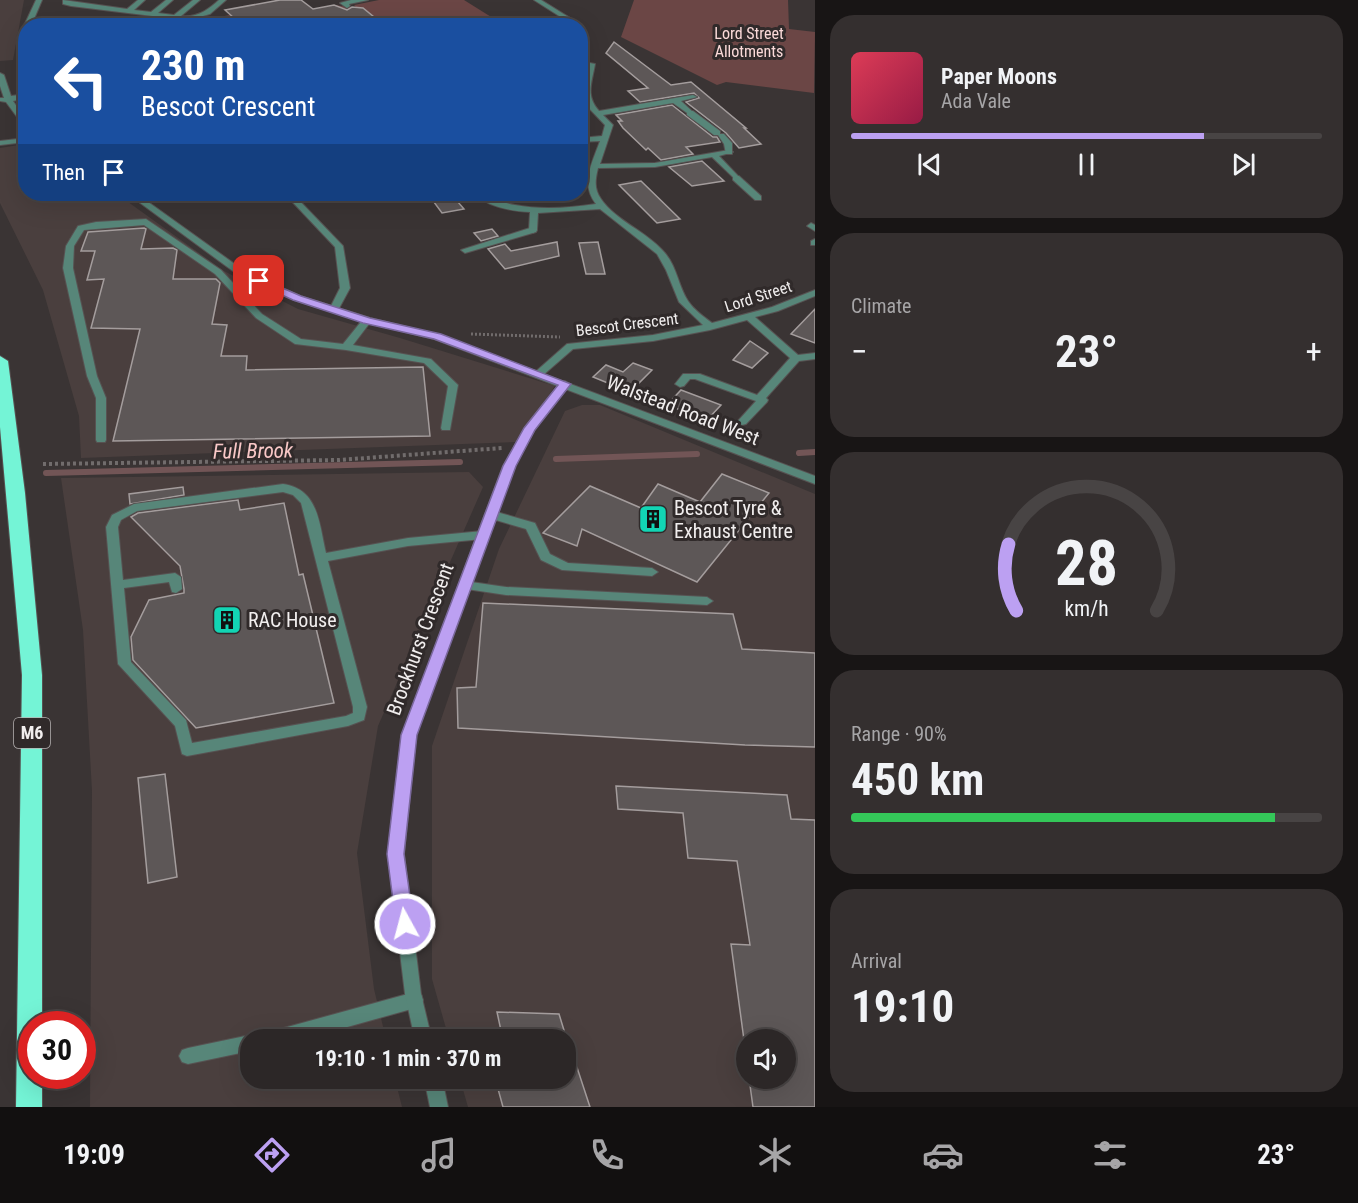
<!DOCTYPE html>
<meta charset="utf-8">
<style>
:root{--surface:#2c2727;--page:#342f2f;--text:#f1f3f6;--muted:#a6a5a7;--line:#484444;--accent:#bca0f2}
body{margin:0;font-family:"Roboto Condensed",sans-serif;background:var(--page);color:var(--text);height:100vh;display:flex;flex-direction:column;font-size:22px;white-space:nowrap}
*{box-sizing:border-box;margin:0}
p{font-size:20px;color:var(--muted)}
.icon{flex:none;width:33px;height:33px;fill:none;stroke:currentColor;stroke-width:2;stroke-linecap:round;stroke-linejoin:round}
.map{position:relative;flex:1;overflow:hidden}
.sheet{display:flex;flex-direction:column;gap:15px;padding:15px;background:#181515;width:543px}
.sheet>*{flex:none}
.hud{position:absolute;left:18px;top:18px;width:570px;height:183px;border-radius:24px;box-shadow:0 6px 24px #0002,0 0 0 2px var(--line);background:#1a4fa0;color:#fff;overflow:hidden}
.fabs{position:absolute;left:736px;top:1029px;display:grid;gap:12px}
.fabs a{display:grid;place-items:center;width:60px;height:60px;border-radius:50%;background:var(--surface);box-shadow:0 6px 24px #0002,0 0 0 2px var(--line);font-size:30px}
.speed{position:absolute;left:18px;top:1011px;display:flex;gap:12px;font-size:30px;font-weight:700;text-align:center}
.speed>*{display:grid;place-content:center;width:78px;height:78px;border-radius:50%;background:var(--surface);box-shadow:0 6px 24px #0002,0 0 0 2px var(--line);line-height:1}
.speed .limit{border:9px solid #d22;background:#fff;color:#111}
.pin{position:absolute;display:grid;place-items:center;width:51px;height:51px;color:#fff;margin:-26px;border-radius:12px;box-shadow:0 3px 9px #0006}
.me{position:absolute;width:66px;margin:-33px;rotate:353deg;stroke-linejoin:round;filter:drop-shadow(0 0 4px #0008)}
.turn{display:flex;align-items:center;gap:21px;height:126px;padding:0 24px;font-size:27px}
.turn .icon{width:78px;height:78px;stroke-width:2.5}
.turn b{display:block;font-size:42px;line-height:51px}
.then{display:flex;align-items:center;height:57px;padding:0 24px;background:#0003;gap:12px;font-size:22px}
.big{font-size:45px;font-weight:700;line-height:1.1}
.sheet .card{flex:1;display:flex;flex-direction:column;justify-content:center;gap:9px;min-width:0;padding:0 21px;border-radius:24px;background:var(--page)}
.sheet .dial{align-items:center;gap:0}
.dial svg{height:156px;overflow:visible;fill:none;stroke:var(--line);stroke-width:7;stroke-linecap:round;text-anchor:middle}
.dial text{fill:var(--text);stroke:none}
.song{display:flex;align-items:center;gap:18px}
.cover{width:72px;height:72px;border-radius:9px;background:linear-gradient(135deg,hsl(350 70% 55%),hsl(340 70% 35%))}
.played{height:6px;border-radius:3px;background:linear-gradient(90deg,var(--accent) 75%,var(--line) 75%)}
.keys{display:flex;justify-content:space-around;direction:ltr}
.heat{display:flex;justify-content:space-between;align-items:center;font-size:33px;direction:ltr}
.charge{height:9px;border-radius:4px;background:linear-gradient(90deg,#34c759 90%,var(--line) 0)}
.trip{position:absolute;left:240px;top:1029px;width:336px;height:60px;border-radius:24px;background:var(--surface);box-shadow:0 6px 24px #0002,0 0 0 2px var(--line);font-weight:700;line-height:60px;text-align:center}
.tab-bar{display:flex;height:96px;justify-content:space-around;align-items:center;background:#121010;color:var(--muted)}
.tab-bar .icon{width:42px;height:42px}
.tab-bar .current{color:var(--accent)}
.tab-bar b{font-size:27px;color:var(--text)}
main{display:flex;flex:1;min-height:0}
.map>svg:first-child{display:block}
.built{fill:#4a3f3e;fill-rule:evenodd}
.green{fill:#6b4645}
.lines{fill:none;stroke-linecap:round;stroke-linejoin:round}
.stream{stroke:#725556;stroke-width:6}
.building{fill:#5d5757;stroke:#a49d9d;stroke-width:1.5}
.service-casing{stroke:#575252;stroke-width:2}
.minor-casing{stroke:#575252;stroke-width:2}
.tertiary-casing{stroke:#575252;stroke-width:2}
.motorway-casing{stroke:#575252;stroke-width:2}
.path-far1{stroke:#716c6c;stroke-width:3;stroke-dasharray:2 2;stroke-linecap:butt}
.path{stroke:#716c6c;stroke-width:4;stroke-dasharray:3 3;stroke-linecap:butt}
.service{fill:#578679;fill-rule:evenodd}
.minor{fill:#578679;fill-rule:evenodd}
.tertiary{fill:#578679;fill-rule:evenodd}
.motorway{fill:#74f4d6;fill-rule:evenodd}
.route{fill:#bca0f2;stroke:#7a689d;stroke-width:1.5}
.labels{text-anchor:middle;stroke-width:6;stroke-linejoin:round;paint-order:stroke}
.far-park-label{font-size:16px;fill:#fbdad9;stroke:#302a2a}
.far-street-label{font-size:16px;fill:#f1eeee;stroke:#302a2a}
.shield{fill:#302a2a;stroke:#b7b3b3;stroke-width:1.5}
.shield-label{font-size:18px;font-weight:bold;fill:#f1eeee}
.street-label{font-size:20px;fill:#f1eeee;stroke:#302a2a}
.poi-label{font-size:20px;fill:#f1eeee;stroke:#302a2a;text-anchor:start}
.water-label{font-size:21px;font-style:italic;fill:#f9c8c7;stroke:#302a2a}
</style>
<main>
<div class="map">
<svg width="815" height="1107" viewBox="0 0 815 1107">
<rect width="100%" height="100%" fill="#3a3434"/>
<!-- built -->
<g class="built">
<path d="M0 0H24L13 60 0 61Z"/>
<path d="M25 144 26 194H117L224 271 298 309 400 338 555 386 518 442 81 458 79 416 43 290 0 203V148Z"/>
<path d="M582 405H600L815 494V1107H468L460 1079 566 1078V1040L449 1039 432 979V746L499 549 565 411ZM747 1040H786V1078H747Z"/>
<path d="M469 472 483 487 378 726 357 853 374 989 386 1039 250 1040V1078L395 1079 402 1107H90L92 791 83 630 61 478Z"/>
</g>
<!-- green -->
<g class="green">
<path d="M280 0H301L313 9 334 5 357 8 354 5 379 0H464L504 25 170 26 230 15 225 10Z"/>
<path d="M634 0H788L789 29 815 32 814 93 726 82 717 85 621 37Z"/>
</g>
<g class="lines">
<!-- stream -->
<g class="stream">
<path d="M799 453 815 452"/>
<path d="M556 459 697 454"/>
<path d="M46 473 460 462"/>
</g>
</g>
<!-- building -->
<g class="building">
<path d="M280 0H301L313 9 334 5 347 10 352 7 363 8 385 26H318L309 18 268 26H243L225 10Z"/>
<path d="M614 42 671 85 691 82 746 128H744L761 144 739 148 726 133 686 102 699 98 694 93 640 102 628 91 648 88 606 53Z"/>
<path d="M672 105 713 137H717L720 142 686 147 693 154 661 160 648 148 646 150 623 128 618 121H622L616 115Z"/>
<path d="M702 161 724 181 692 186 669 167Z"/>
<path d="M641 181 680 219 657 223 619 185Z"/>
<path d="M428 194H451L464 209 442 213Z"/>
<path d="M144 228 146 229 141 249 173 248 177 250 173 279H216L220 283 212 324 227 325 221 356H247L246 370 423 367 430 436 113 441 140 329 91 328 104 279 87 280 95 251H81L88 232Z"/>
<path d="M492 229 498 236 481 241 474 233Z"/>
<path d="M557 242 559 256 505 269 488 249 505 244 511 251Z"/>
<path d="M598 242 605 274H586L579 243Z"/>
<path d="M815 309V343L791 334Z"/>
<path d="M750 341 768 353 752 368 733 360Z"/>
<path d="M633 363 652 370 630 392 593 377 606 365 623 372Z"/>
<path d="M681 390 721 405 707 420 667 405Z"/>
<path d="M722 474 769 493 697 582 582 529 577 546 543 533 590 486 641 508 658 484 700 502Z"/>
<path d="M183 487 184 495 130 504 129 494Z"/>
<path d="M238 500 240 510 284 503 299 575 303 574 334 703 196 728 133 660 131 637 149 600 184 593V589L180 566 131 517 138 513Z"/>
<path d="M483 603 733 614 742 649 815 653V747L745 745 458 728 457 688 476 687Z"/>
<path d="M165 774 177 877 148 883 138 778Z"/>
<path d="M616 786 787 795 791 819 815 820V1107H753L749 1078H786V1040H744L731 944 750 945 737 861 688 858 683 813 618 809Z"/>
<path d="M497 1012 559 1014 567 1040H503Z"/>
<path d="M569 1043 590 1107H503L495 1078H566V1044Z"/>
</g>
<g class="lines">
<!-- service casing -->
<g class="service-casing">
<g id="service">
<path d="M63 0 127 9 138 0H145L134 10 151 12 166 0H173L158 13 174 15 193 0H200L181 16C197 18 208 10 219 0H226L210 14 168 26H155L177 19 71 6 63 4Z"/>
<path d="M351 0H368L349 4 350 6 347 8 340 3Z"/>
<path d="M534 0H541L583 26 580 28V26H575Z"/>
<path d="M0 73 4 75 11 96 26 94V98L13 101 26 120V129L6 102 0 101V98H4L0 86Z"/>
<path d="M687 111H693L720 131V134H724L732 143V154H726L724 144 718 135H714L687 115Z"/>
<path d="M26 138V142L0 145V141Z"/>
<path d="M733 176H739L761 196V200H755L733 180Z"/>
<path d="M285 194H293L343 246 350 288 337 312H331L329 310 340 288 335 247Z"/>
<path d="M146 219 221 270 262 314 301 339 343 344 364 318 367 317 372 320 353 345 431 359 458 385 450 430H442L441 428 448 386 424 363 346 350 295 344 256 318 215 274 144 225 84 230 74 246 73 268 97 376 106 398V440L105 442H97L96 440V398L87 376 63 268 66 246 78 226 96 222Z"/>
<path d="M533 227 537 230 536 232 465 253 461 250Z"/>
<path d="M283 484C319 489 319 524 326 553L408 538 483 531 489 535 483 539 408 546 328 561 367 707 364 720 348 726 187 756 182 754 175 726 118 664 106 527 112 515 134 504ZM283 492 293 495 301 503 353 707V713L346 716 192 743 186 720 131 662 124 588 169 582 172 592 176 593 182 589 181 577 175 573 123 580 118 527 121 520 137 511Z"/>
<path d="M493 511 535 523 550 554 568 563 652 568 658 572 652 576 562 570 541 560 526 529 489 518 487 515 489 512Z"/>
<path d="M464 581 506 587 707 597 713 601 707 605 506 595 460 588 458 585Z"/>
<path d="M415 992 421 994 423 1000 421 1006 415 1008 301 1040H261L263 1034 269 1032Z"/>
<path d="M250 1035 257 1040H250V1051L188 1064 182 1062 179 1056 182 1050 188 1048Z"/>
</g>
</g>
<!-- minor casing -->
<g class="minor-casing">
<g id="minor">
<path d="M590 63 595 64C592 83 585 95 599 111L693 95 697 97 681 101 694 113 690 115 673 103 603 115 613 125 600 164 655 163 729 150 733 152 719 156 740 178 736 180 712 157 655 167 598 168C595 180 594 189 601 199 616 221 646 231 664 252 677 266 678 286 688 301 694 310 704 317 712 323L772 307 815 290V296L778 311 755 317 798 355 815 353V359L799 361 766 398 768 400 767 402 746 424 742 425 737 422 756 401 695 379H690L684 386 680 387 675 384 683 374H700L757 395 790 358 747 320 710 330 653 341 573 349 542 376 538 377 533 374 567 344 653 335 703 325 679 302 666 270 657 254 600 209 538 213 537 230 533 233 529 230 530 212C510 211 489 207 474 194 487 193 501 203 515 205 541 210 569 208 596 204 580 184 592 163 600 141L580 142V138L602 136 605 125 584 103 582 94Z"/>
<path d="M811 223 815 225V231L807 226Z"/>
<path d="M815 239V245H811V241Z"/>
<path d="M565 381 570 384 535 429 515 466 416 735 404 854 421 994 432 1040H415L405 994 388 854 402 735 503 466 526 426 561 382Z"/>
<path d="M424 1078H442L448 1107H430Z"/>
</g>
</g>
<!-- tertiary casing -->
<g class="tertiary-casing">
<g id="tertiary">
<path d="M36 0H42L31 26H26V81L22 79 18 49 23 28Z"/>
<path d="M128 194H137L243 270 300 296 370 318 440 335 815 476V484L434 339 364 322 294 300 237 274Z"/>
</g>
</g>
<!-- motorway casing -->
<g class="motorway-casing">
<path id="motorway" d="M0 356 8 361 25 493 42 675V1024H32V1076H42V1107H16L22 675 0 427Z"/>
</g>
<!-- path-far1 -->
<path class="path-far1" d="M471 334 560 337"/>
<!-- path -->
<path class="path" d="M43 464 339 460 502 448"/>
<!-- service -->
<use href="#service" class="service"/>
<!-- minor -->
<use href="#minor" class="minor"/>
<!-- tertiary -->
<use href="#tertiary" class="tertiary"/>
<!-- motorway -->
<use href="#motorway" class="motorway"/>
</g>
<!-- route -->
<path class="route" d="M259 278 301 296 370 318 441 334 571 384 535 430 516 466 417 735 404 854 414 924 411 929 405 932 398 929 396 924 387 854 401 735 503 466 524 428 558 385 434 339 363 323 293 300 255 283 254 281Z"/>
<!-- icons -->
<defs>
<g id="building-square" transform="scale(1.5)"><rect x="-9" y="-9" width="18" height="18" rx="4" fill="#12d5b4" stroke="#302a2a"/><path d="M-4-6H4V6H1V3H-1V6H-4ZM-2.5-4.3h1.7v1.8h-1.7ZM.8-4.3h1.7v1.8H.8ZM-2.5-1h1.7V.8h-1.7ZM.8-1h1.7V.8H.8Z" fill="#111"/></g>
</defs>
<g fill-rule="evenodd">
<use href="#building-square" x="653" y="519"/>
<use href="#building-square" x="227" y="620"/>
</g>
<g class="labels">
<!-- far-park labels -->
<g class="far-park-label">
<text x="749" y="39">Lord Street<tspan x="749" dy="18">Allotments</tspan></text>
</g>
<!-- far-street labels -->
<g class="far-street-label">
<text transform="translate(758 296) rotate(-18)" y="6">Lord Street</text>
<text transform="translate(627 324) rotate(-7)" y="6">Bescot Crescent</text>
</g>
<!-- shield labels -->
<rect class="shield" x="14" y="718" width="36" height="30" rx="4.5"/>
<g class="shield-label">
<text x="32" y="739">M6</text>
</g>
<!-- street labels -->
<g class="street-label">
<text transform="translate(683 410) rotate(21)" y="7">Walstead Road West</text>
<text transform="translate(420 639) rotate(-70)" y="7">Brockhurst Crescent</text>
</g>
<!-- poi labels -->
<g class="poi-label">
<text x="674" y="515">Bescot Tyre &amp;<tspan x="674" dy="23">Exhaust Centre</tspan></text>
<text x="248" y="627">RAC House</text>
</g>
<!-- water labels -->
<g class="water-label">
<text transform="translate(253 451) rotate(-1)" y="7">Full Brook</text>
</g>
</g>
</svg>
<div class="fabs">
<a><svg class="icon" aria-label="sound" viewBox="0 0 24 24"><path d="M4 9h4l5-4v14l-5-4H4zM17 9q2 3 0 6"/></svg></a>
</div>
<div class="speed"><div class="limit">30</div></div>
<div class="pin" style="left:259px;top:281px;background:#d93025"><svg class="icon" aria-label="arrive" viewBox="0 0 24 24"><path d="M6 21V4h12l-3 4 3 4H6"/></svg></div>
<svg class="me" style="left:405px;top:924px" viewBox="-20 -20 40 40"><circle r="17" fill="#bca0f2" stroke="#fff" stroke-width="3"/><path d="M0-11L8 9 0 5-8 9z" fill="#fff"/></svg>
<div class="trip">19:10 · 1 min · 370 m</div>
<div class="hud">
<div class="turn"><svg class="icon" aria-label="left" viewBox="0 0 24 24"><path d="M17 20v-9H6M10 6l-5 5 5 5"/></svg><div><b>230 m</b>Bescot Crescent</div></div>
<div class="then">Then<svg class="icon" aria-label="arrive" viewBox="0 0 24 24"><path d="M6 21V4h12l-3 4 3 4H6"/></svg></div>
</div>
</div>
<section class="sheet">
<div class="card">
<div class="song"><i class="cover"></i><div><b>Paper Moons</b><p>Ada Vale</p></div></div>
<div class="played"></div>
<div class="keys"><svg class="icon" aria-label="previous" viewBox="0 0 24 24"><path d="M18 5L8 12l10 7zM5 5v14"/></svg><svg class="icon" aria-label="pause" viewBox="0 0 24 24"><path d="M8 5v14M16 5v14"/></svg><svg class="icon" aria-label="next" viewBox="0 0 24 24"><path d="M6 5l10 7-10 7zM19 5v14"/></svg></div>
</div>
<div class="card"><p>Climate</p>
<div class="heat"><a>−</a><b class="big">23°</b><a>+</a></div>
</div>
<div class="card dial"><svg viewBox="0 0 100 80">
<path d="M14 69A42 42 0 1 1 86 69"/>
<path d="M14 69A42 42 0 0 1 10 35" stroke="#bca0f2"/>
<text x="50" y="56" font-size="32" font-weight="700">28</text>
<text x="50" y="72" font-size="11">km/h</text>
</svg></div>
<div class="card"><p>Range · 90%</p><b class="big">450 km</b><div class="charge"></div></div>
<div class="card"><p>Arrival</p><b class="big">19:10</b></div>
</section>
</main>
<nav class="tab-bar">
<b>19:09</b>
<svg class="icon current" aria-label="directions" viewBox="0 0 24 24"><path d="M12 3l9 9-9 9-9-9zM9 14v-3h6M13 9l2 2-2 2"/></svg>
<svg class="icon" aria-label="music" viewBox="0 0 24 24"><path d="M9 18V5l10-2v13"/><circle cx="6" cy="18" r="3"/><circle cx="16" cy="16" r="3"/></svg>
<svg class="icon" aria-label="phone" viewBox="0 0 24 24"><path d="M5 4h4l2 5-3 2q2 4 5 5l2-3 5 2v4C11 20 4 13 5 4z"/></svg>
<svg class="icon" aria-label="climate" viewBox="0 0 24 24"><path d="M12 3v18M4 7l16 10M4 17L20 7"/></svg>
<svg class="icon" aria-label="car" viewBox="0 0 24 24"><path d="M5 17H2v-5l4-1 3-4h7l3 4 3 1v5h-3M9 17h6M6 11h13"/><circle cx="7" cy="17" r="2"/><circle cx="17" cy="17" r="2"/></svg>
<svg class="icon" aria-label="filters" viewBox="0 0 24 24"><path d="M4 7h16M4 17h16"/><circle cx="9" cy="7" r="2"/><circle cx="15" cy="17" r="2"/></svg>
<b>23°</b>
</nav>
